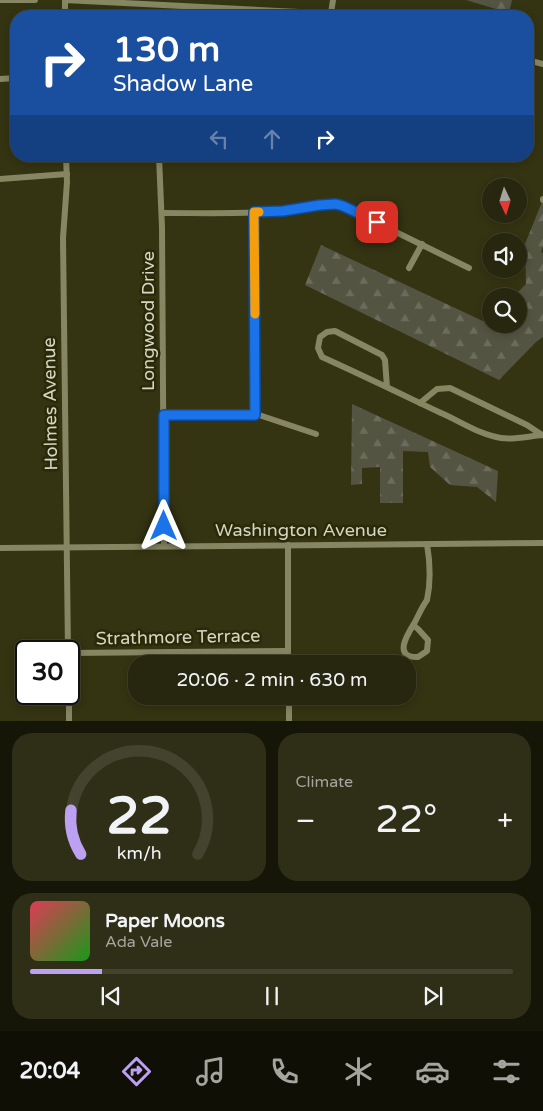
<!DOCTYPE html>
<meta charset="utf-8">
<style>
:root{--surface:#27260e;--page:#2f2e17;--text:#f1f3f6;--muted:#a4a59e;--line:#43432e;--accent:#bca0f2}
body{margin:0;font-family:"Varela Round",sans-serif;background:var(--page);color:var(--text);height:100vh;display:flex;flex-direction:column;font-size:19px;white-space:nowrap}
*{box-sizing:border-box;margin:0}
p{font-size:16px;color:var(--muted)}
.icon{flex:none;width:28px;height:28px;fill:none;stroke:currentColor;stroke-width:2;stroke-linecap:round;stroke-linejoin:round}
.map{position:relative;height:721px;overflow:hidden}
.drawer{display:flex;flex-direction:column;gap:12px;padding:12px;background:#151508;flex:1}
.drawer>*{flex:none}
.guide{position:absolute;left:10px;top:10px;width:524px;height:152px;border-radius:20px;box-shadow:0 2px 8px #0003,0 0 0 1px var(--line);background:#1a4fa0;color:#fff;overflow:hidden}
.needle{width:32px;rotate:176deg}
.fabs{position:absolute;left:482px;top:178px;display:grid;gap:10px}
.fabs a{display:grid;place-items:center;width:45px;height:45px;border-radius:50%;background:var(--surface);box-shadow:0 2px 8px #0003,0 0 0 1px var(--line);font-size:25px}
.speed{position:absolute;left:15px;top:640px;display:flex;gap:10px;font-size:25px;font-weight:700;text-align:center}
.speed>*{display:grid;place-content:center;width:65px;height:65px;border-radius:50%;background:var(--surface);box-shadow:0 2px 8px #0003,0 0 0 1px var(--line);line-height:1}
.speed .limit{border:2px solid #111;border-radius:8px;background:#fff;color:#111}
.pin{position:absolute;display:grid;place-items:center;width:42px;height:42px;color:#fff;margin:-21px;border-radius:10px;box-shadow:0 2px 8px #0006}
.me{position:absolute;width:55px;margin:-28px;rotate:0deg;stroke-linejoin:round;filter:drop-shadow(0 0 4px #0008)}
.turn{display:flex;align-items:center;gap:18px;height:105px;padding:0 20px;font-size:22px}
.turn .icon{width:65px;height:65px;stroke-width:2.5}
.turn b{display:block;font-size:35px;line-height:42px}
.lanes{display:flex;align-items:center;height:48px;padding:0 20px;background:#0003;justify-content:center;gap:25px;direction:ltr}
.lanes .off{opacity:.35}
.big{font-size:38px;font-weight:600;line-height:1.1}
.drawer .card{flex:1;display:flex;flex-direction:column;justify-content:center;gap:8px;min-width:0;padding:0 18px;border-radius:20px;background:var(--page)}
.drawer .dial{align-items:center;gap:0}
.dial svg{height:130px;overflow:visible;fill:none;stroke:var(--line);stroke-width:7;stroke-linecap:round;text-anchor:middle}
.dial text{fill:var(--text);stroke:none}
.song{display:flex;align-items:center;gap:15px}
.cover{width:60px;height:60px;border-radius:8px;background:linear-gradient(135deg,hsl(350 70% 55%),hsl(120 70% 35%))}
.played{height:5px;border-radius:2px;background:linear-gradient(90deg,var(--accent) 15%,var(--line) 15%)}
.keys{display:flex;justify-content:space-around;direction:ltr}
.heat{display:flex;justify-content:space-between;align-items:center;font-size:28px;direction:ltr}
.drawer .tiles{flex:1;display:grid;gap:12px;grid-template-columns:1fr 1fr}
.card:last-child{grid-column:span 2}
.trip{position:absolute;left:128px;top:655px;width:288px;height:50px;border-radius:20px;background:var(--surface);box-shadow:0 2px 8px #0003,0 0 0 1px var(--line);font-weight:600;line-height:50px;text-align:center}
.tab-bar{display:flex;height:80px;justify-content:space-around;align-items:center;background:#100f06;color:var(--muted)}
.tab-bar .icon{width:35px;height:35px}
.tab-bar .selected{color:var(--accent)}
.tab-bar b{font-size:22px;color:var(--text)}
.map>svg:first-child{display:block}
.forest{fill:url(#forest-firs)}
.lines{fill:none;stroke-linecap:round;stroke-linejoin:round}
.minor{stroke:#868663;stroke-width:6}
.route-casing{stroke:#114b97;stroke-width:12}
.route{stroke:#1a73e8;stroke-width:9}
.slow{stroke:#f59e0b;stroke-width:9}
.labels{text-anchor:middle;stroke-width:5;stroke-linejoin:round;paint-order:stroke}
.street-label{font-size:18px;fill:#d5d6c3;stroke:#2a2908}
</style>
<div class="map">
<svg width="543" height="721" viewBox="0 0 543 721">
<defs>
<pattern id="forest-firs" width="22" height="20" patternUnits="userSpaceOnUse" patternTransform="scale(1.25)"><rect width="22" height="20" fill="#545443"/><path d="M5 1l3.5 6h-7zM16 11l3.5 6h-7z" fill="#6c6c5c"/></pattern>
</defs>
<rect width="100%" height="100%" fill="#343312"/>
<!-- forest -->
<g class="forest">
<path d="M466 0H512L509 13Z"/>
<path d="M542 202 543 203V247L541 252 543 253V337L536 342 499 380 305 285 321 245 487 323 491 319V324H519V296H514L526 284 525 244Z"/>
<path d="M352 404 498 471 496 502 477 487 450 485 430 467 428 452 403 451V503H380V467L362 468V484L351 485Z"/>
</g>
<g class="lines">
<!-- minor -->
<g class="minor">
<path d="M0 0H35"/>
<path d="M65 0 339 14 361 16"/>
<path d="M65 0V16"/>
<path d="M331 13 333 0"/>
<path d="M528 60 543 64"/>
<path d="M0 79 16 78"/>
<path d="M66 156 67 182 63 238 68 651"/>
<path d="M159 156 162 228 164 546"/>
<path d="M463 159V156"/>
<path d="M0 179 67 174"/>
<path d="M543 200V199"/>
<path d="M254 212 255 415"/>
<path d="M162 213C198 213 234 214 270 212 295 211 319 201 343 206L469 268"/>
<path d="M409 268 422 244"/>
<path d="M387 387 385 360 382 355 335 331 327 332 320 337 318 348 322 357C362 375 401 394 441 413 460 421 480 435 501 438 515 440 529 436 543 435"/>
<path d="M420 403 437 389 450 388 527 425 542 435"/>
<path d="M164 415H259L316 434"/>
<path d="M288 545V664"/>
<path d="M0 548 543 543"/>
<path d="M413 625 418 629 428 640 427 651 418 657C391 658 409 632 415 622 419 614 422 607 427 600 431 582 430 562 427 544"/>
<path d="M69 653 288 651"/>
<path d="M69 694V721"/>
<path d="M289 696V721"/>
</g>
</g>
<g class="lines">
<!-- route casing -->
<g class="route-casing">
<path id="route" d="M164 526V415H255L254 212 283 211 320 205 336 204 343 206 377 222"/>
</g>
<!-- route -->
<use href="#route" class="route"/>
<!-- slow -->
<path class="slow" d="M255 314 254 212H259"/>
</g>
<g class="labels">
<!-- street labels -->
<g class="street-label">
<text transform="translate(148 321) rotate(-90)" y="6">Longwood Drive</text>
<text transform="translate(50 404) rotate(-91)" y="6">Holmes Avenue</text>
<text x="301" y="536">Washington Avenue</text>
<text transform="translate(178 637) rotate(-1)" y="6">Strathmore Terrace</text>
</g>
</g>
</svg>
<div class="fabs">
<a><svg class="needle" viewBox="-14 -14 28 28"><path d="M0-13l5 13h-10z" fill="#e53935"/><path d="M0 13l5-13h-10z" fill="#a4a59e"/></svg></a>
<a><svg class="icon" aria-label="sound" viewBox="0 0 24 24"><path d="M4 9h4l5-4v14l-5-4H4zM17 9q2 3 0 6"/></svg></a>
<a><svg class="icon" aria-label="search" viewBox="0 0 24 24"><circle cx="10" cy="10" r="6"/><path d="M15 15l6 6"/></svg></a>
</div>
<div class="speed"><div class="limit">30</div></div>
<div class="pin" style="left:377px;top:222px;background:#d93025"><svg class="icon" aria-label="arrive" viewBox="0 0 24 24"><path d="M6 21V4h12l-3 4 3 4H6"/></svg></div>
<svg class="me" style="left:164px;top:526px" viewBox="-20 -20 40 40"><path d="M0-17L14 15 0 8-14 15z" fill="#1a73e8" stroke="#fff" stroke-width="4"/></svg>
<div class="trip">20:06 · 2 min · 630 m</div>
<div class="guide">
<div class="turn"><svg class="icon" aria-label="right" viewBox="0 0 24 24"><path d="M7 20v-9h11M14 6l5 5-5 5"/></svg><div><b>130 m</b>Shadow Lane</div></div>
<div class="lanes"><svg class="icon off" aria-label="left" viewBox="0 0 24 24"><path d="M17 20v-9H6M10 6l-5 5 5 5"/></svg><svg class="icon off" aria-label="ahead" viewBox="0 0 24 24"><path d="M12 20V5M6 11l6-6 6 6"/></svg><svg class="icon" aria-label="right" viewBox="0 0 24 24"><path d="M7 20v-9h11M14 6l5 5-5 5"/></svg></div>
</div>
</div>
<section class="drawer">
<div class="tiles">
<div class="card dial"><svg viewBox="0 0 100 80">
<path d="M14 69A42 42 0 1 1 86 69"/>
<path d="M14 69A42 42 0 0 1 8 42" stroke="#bca0f2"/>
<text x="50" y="56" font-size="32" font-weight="700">22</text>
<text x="50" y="72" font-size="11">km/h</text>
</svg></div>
<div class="card"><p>Climate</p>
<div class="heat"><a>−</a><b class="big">22°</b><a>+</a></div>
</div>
<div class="card">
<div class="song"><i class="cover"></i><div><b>Paper Moons</b><p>Ada Vale</p></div></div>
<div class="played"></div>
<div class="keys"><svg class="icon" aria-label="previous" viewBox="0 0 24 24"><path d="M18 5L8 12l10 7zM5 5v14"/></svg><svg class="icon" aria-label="pause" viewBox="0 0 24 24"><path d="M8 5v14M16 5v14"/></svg><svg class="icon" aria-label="next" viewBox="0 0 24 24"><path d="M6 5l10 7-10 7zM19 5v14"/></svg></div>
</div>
</div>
</section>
<nav class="tab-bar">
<b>20:04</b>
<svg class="icon selected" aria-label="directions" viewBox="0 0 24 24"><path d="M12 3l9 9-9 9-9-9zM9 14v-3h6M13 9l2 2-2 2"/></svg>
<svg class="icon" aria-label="music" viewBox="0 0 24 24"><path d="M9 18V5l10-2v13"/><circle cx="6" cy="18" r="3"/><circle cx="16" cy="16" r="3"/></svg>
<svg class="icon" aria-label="phone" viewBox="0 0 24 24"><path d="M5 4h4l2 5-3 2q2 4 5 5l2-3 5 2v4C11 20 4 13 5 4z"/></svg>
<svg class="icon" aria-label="climate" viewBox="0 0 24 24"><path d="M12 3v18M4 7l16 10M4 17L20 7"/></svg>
<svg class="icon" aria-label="car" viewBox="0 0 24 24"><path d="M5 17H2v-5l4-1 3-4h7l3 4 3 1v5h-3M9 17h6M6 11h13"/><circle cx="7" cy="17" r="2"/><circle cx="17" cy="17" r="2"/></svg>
<svg class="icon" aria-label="filters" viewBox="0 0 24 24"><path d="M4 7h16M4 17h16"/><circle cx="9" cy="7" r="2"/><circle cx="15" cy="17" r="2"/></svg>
</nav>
